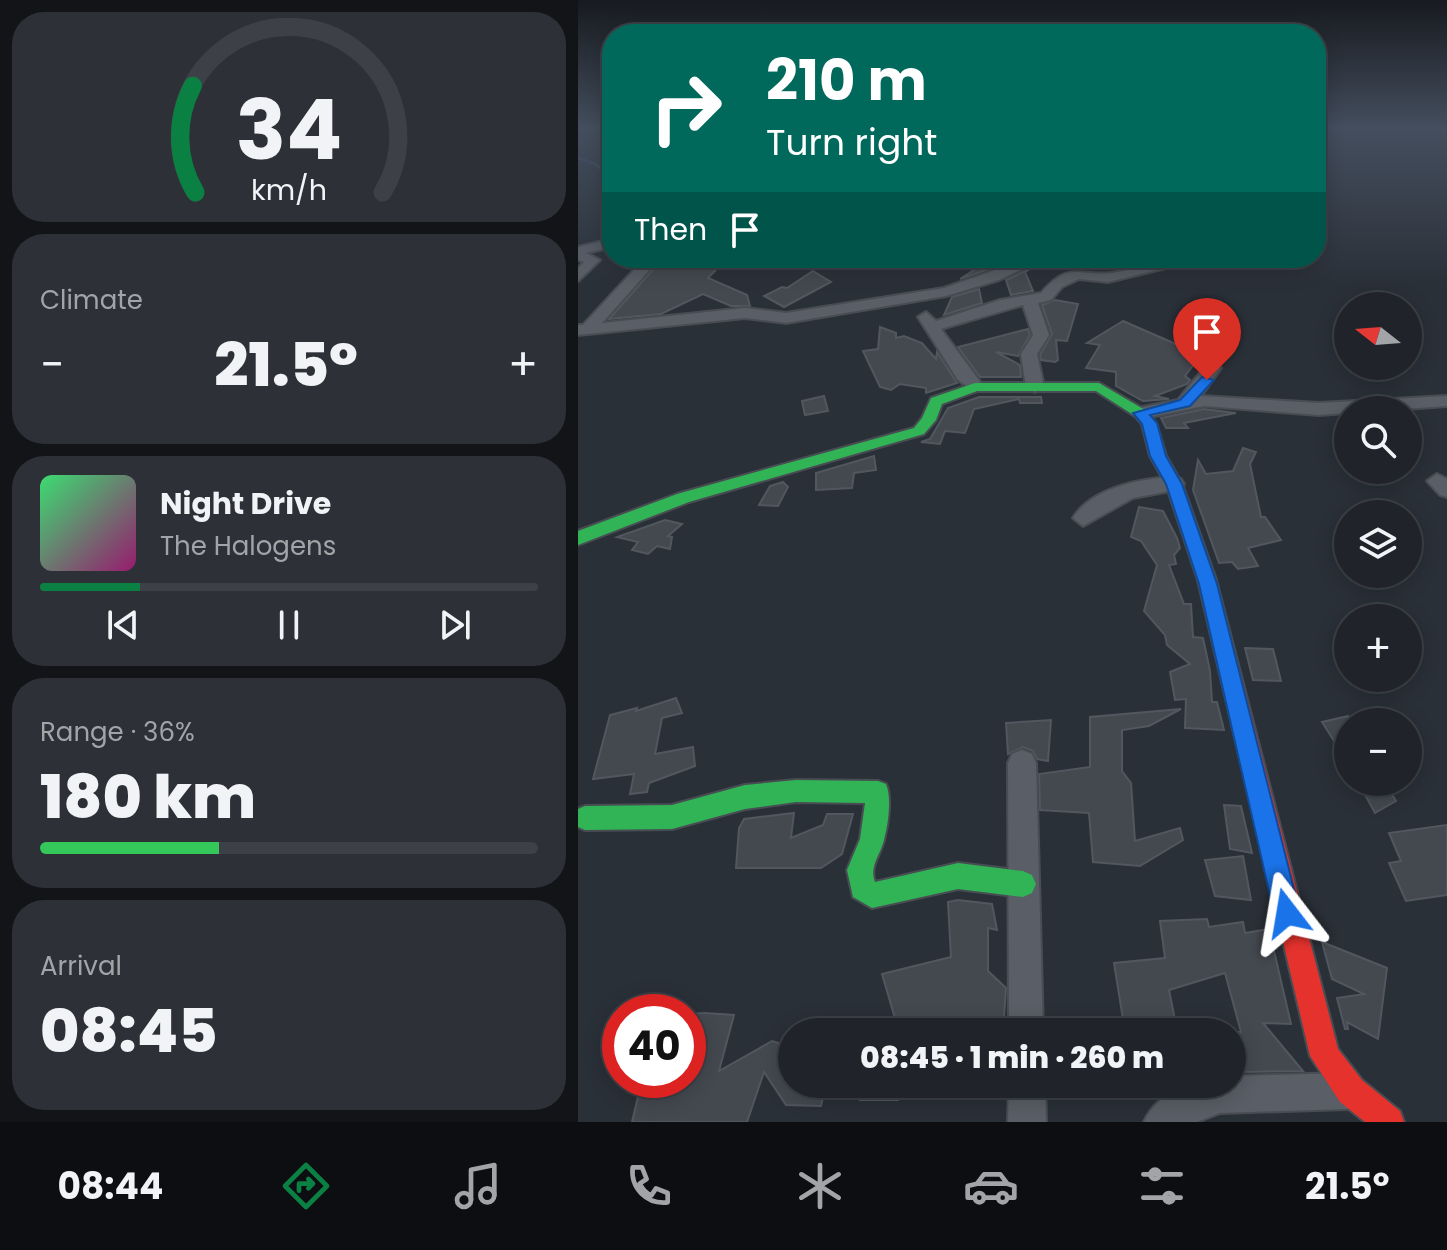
<!DOCTYPE html>
<meta charset="utf-8">
<style>
:root{--surface:#20242a;--page:#2d3036;--text:#f1f3f6;--muted:#a2a4a8;--line:#3d4147;--accent:#0b8043}
body{margin:0;font-family:Poppins,sans-serif;background:var(--page);color:var(--text);height:100vh;display:flex;flex-direction:column;font-size:30px;white-space:nowrap}
*{box-sizing:border-box;margin:0}
p{font-size:26px;color:var(--muted)}
.icon{flex:none;width:44px;height:44px;fill:none;stroke:currentColor;stroke-width:2;stroke-linecap:round;stroke-linejoin:round}
.map{position:relative;flex:1;overflow:hidden}
.panel{display:flex;flex-direction:column;gap:12px;padding:12px;background:#121417;width:578px}
.panel>*{flex:none}
.top-card{position:absolute;left:24px;top:24px;width:724px;height:244px;border-radius:32px;box-shadow:0 4px 20px #0003,0 0 0 2px var(--line);background:#00695c;color:#fff;overflow:hidden}
.needle{width:52px;rotate:287deg}
.buttons{position:absolute;left:756px;top:292px;display:grid;gap:16px}
.buttons a{display:grid;place-items:center;width:88px;height:88px;border-radius:50%;background:var(--surface);box-shadow:0 4px 20px #0003,0 0 0 2px var(--line);font-size:40px}
.speed{position:absolute;left:24px;top:994px;display:flex;gap:16px;font-size:40px;font-weight:700;text-align:center}
.speed>*{display:grid;place-content:center;width:104px;height:104px;border-radius:50%;background:var(--surface);box-shadow:0 4px 20px #0003,0 0 0 2px var(--line);line-height:1}
.speed .limit{border:12px solid #d22;background:#fff;color:#111}
.pin{position:absolute;display:grid;place-items:center;width:68px;height:68px;color:#fff;margin:-82px -34px;border-radius:50% 50% 50% 0;rotate:-45deg;box-shadow:0 0 8px #0007}
.pin .icon{rotate:45deg}
.me{position:absolute;width:88px;margin:-44px;rotate:346deg;stroke-linejoin:round;filter:drop-shadow(0 0 6px #0008)}
.turn{display:flex;align-items:center;gap:28px;height:168px;padding:0 32px;font-size:36px}
.turn .icon{width:104px;height:104px;stroke-width:2.5}
.turn b{display:block;font-size:56px;line-height:68px}
.then{display:flex;align-items:center;height:76px;padding:0 32px;background:#0003;gap:16px;font-size:30px}
.big{font-size:60px;font-weight:800;line-height:1.1}
.panel .card{flex:1;display:flex;flex-direction:column;justify-content:center;gap:12px;min-width:0;padding:0 28px;border-radius:32px;background:var(--page)}
.panel .dial{align-items:center;gap:0}
.dial svg{height:208px;overflow:visible;fill:none;stroke:var(--line);stroke-width:7;stroke-linecap:round;text-anchor:middle}
.dial text{fill:var(--text);stroke:none}
.song{display:flex;align-items:center;gap:24px}
.cover{width:96px;height:96px;border-radius:12px;background:linear-gradient(135deg,hsl(140 70% 55%),hsl(320 70% 35%))}
.played{height:8px;border-radius:4px;background:linear-gradient(90deg,var(--accent) 20%,var(--line) 20%)}
.keys{display:flex;justify-content:space-around;direction:ltr}
.heat{display:flex;justify-content:space-between;align-items:center;font-size:44px;direction:ltr}
.charge{height:12px;border-radius:6px;background:linear-gradient(90deg,#34c759 36%,var(--line) 0)}
.trip{position:absolute;left:200px;top:1018px;width:468px;height:80px;border-radius:40px;background:var(--surface);box-shadow:0 4px 20px #0003,0 0 0 2px var(--line);font-weight:800;line-height:80px;text-align:center}
.tabs{display:flex;height:128px;justify-content:space-around;align-items:center;background:#0d0e11;color:var(--muted)}
.tabs .icon{width:56px;height:56px}
.tabs .current{color:var(--accent)}
.tabs b{font-size:36px;color:var(--text)}
main{display:flex;flex:1;min-height:0}
.map>svg:first-child{display:block}
.lines{fill:none;stroke-linecap:round;stroke-linejoin:round}
.stream{stroke:#384963;stroke-width:3}
.building{fill:#444950;stroke:#52575f;stroke-width:2}
.street-casing{stroke:#484c53;stroke-width:4}
.fast-casing{stroke:#484c53;stroke-width:4}
.jam-casing{stroke:#484c53;stroke-width:4}
.street{fill:#5a5e66;fill-rule:evenodd}
.fast{fill:#30b455;fill-rule:evenodd}
.jam{fill:#e5322d;fill-rule:evenodd}
.route{fill:#1a73e8;stroke:#114b97;stroke-width:2}
</style>
<main>
<section class="panel">
<div class="card dial"><svg viewBox="0 0 100 80">
<path d="M14 69A42 42 0 1 1 86 69"/>
<path d="M14 69A42 42 0 0 1 13 28" stroke="#0b8043"/>
<text x="50" y="56" font-size="32" font-weight="700">34</text>
<text x="50" y="72" font-size="11">km/h</text>
</svg></div>
<div class="card"><p>Climate</p>
<div class="heat"><a>−</a><b class="big">21.5°</b><a>+</a></div>
</div>
<div class="card">
<div class="song"><i class="cover"></i><div><b>Night Drive</b><p>The Halogens</p></div></div>
<div class="played"></div>
<div class="keys"><svg class="icon" aria-label="previous" viewBox="0 0 24 24"><path d="M18 5L8 12l10 7zM5 5v14"/></svg><svg class="icon" aria-label="pause" viewBox="0 0 24 24"><path d="M8 5v14M16 5v14"/></svg><svg class="icon" aria-label="next" viewBox="0 0 24 24"><path d="M6 5l10 7-10 7zM19 5v14"/></svg></div>
</div>
<div class="card"><p>Range · 36%</p><b class="big">180 km</b><div class="charge"></div></div>
<div class="card"><p>Arrival</p><b class="big">08:45</b></div>
</section>
<div class="map">
<svg width="869" height="1122" viewBox="0 0 869 1122">
<rect width="100%" height="100%" fill="#2a3038"/>
<g class="lines">
<!-- stream -->
<path class="stream" d="M0 158 17 164 34 177"/>
</g>
<!-- building -->
<g class="building">
<path d="M85 258 144 263 130 278 169 295 172 306H153L125 294 83 314 31 319Z"/>
<path d="M378 258H472L447 272 455 291 433 295 428 280 456 267V261L442 258 382 279 396 270Z"/>
<path d="M235 271 253 282 206 307 186 296 204 287 209 288Z"/>
<path d="M401 289 404 303 366 315 374 297Z"/>
<path d="M477 300 500 304 489 341 478 340 480 360 477 362 463 360 462 355 474 334 464 305Z"/>
<path d="M545 321 623 355 607 376 612 380 609 384 577 396 591 399 565 401 538 386V372L508 368 522 345 509 343Z"/>
<path d="M302 327 318 333V338L326 336 344 343 358 359 359 352 379 383 348 393V388L322 384 313 390 302 387 285 351 300 349Z"/>
<path d="M450 329 452 335 440 356 418 352 442 365 443 377H402L380 347Z"/>
<path d="M246 396 250 411 227 415 224 401Z"/>
<path d="M401 397H463L464 403H442L441 399 396 409 387 433 367 431 362 444 343 442 352 439 370 408Z"/>
<path d="M626 409 658 413 606 423 610 428H588L583 418Z"/>
<path d="M665 448 678 452 672 464 683 517H687L703 540 670 548 680 566 660 569 654 562 641 563 615 490 620 460 628 474 655 471Z"/>
<path d="M296 456 298 470 276 473 274 488 238 490V473Z"/>
<path d="M205 482 210 487 200 506 181 505 192 486Z"/>
<path d="M561 507 585 511 599 538 602 548 596 555 598 564 591 565 606 604H613L615 637 625 638 632 671 634 702H639L646 730 607 728 608 699 597 700 592 672 612 664 589 645 587 635 566 611 579 565 563 541 553 537Z"/>
<path d="M87 520 104 524 90 536 94 537 92 549 79 546 70 554 54 550 60 542 39 537Z"/>
<path d="M667 648 695 649 703 681 675 680Z"/>
<path d="M98 698 104 713 84 718 77 754 115 747 117 766 71 783 69 792 52 794 56 774 15 779 32 715 59 708 58 711Z"/>
<path d="M603 709 571 726 544 730V771L553 783 557 841 602 828 605 840 562 866 515 862 511 813 462 810 461 774 512 767V717Z"/>
<path d="M770 716V763L744 722Z"/>
<path d="M473 720 470 761 459 759 455 751 445 747 430 754 428 723Z"/>
<path d="M780 782H806L818 801 797 813Z"/>
<path d="M646 805 663 806 674 853 652 849Z"/>
<path d="M216 813 213 838 245 825 249 814H275L264 854 243 868H158L161 828 166 819Z"/>
<path d="M869 825V895L828 901 811 863 823 861 811 833Z"/>
<path d="M665 856 673 900 637 896 627 860Z"/>
<path d="M380 900 414 904 419 930 410 928V971L428 988 425 1032H321L304 974 373 957 370 902Z"/>
<path d="M629 919 631 927 665 922 667 933 691 929 713 1024 685 1023 725 1071 664 1072 654 1032H650H663L647 973 591 990 599 1030 547 1032 536 963 587 958 582 921Z"/>
<path d="M744 942 809 968 800 1039 769 1022 770 1029H767L759 998 786 994 754 979Z"/>
<path d="M127 1013 156 1015 141 1071 194 1041 214 1047V1084H248L243 1106 208 1105 186 1072 169 1122H54L64 1080H110V1014Z"/>
<path d="M285 1084H427V1094L375 1099 321 1095 320 1100H282Z"/>
</g>
<g class="lines">
<!-- street casing -->
<g class="street-casing">
<g id="street">
<path d="M34 239V247L8 253 22 260 0 281V268L6 262 0 260V247Z"/>
<path d="M67 258H82L24 323 167 308 208 313 366 288 443 261 455 264 421 280 368 296 208 323 167 318 0 335V325H5Z"/>
<path d="M603 258H629L530 282 501 279 484 287 473 300 460 303 471 335 459 354 466 387 457 392 448 387 443 354 455 335 445 305 363 329 406 387 397 392 380 380 340 317 348 312 358 321 422 300 463 293C492 260 499 277 533 273 556 270 580 263 603 258Z"/>
<path d="M635 363 643 368 623 396 741 403 869 396V406L741 415 626 406 562 419 553 413 556 409 600 400 629 364Z"/>
<path d="M859 474 869 479V497L862 495 849 481Z"/>
<path d="M596 477 603 479 606 484 603 489 555 498 505 526 495 518C513 488 564 478 596 477Z"/>
<path d="M444 750 454 754 458 763 465 1032H431L430 763 434 754Z"/>
<path d="M769 1073 782 1078 787 1091 782 1104 769 1109 642 1113 619 1122H566C581 1087 621 1084 654 1084V1076Z"/>
<path d="M431 1084H467L468 1122H430Z"/>
</g>
</g>
<!-- fast casing -->
<g class="fast-casing">
<g id="fast">
<path d="M397 383H521L567 410 578 423 588 456 604 484 638 580 636 585H622L620 580 588 484 572 456 564 424 557 416 518 391H399L364 404 358 420 346 434 111 502 0 545V531L99 494 336 428 344 418 353 398Z"/>
<path d="M218 780 300 781 308 784C314 798 310 825 306 840 302 856 291 866 297 882L380 863 445 871 454 875 458 884 454 893 445 897 380 889 294 908 275 897 269 870 282 839 287 803 218 802 167 809 94 829 7 830 0 827V809L7 806 94 805 167 785Z"/>
</g>
</g>
<!-- jam casing -->
<g class="jam-casing">
<path id="jam" d="M629 573 636 575 638 580 760 1049 784 1080 822 1111 826 1122H787L762 1102 732 1056 620 580 622 575Z"/>
</g>
<!-- street -->
<use href="#street" class="street"/>
<!-- fast -->
<use href="#fast" class="fast"/>
<!-- jam -->
<use href="#jam" class="jam"/>
</g>
<!-- sky -->
<linearGradient id="sky" x2="0" y2="1"><stop stop-color="#171a1f"/><stop offset="0.45" stop-color="#444e5e"/><stop offset="1" stop-color="#444e5e" stop-opacity="0"/></linearGradient>
<rect width="869" height="285" fill="url(#sky)"/>
<!-- route -->
<path class="route" d="M624 377 636 380 612 406 572 415 579 423 588 456 604 484 639 584 722 913 719 922 709 926 700 922 696 913 621 584 588 484 572 456 564 424 555 413 602 400Z"/>
</svg>
<div class="buttons">
<a><svg class="needle" viewBox="-14 -14 28 28"><path d="M0-13l5 13h-10z" fill="#e53935"/><path d="M0 13l5-13h-10z" fill="#a2a4a8"/></svg></a>
<a><svg class="icon" aria-label="search" viewBox="0 0 24 24"><circle cx="10" cy="10" r="6"/><path d="M15 15l6 6"/></svg></a>
<a><svg class="icon" aria-label="layers" viewBox="0 0 24 24"><path d="M12 4l9 5-9 5-9-5zM3 14l9 5 9-5"/></svg></a>
<a>+</a>
<a>−</a>
</div>
<div class="speed"><div class="limit">40</div></div>
<div class="pin" style="left:629px;top:380px;background:#d93025"><svg class="icon" aria-label="arrive" viewBox="0 0 24 24"><path d="M6 21V4h12l-3 4 3 4H6"/></svg></div>
<svg class="me" style="left:709px;top:913px" viewBox="-20 -20 40 40"><path d="M0-17L14 15 0 8-14 15z" fill="#1a73e8" stroke="#fff" stroke-width="4"/></svg>
<div class="trip">08:45 · 1 min · 260 m</div>
<div class="top-card">
<div class="turn"><svg class="icon" aria-label="right" viewBox="0 0 24 24"><path d="M7 20v-9h11M14 6l5 5-5 5"/></svg><div><b>210 m</b>Turn right</div></div>
<div class="then">Then<svg class="icon" aria-label="arrive" viewBox="0 0 24 24"><path d="M6 21V4h12l-3 4 3 4H6"/></svg></div>
</div>
</div>
</main>
<nav class="tabs">
<b>08:44</b>
<svg class="icon current" aria-label="directions" viewBox="0 0 24 24"><path d="M12 3l9 9-9 9-9-9zM9 14v-3h6M13 9l2 2-2 2"/></svg>
<svg class="icon" aria-label="music" viewBox="0 0 24 24"><path d="M9 18V5l10-2v13"/><circle cx="6" cy="18" r="3"/><circle cx="16" cy="16" r="3"/></svg>
<svg class="icon" aria-label="phone" viewBox="0 0 24 24"><path d="M5 4h4l2 5-3 2q2 4 5 5l2-3 5 2v4C11 20 4 13 5 4z"/></svg>
<svg class="icon" aria-label="climate" viewBox="0 0 24 24"><path d="M12 3v18M4 7l16 10M4 17L20 7"/></svg>
<svg class="icon" aria-label="car" viewBox="0 0 24 24"><path d="M5 17H2v-5l4-1 3-4h7l3 4 3 1v5h-3M9 17h6M6 11h13"/><circle cx="7" cy="17" r="2"/><circle cx="17" cy="17" r="2"/></svg>
<svg class="icon" aria-label="filters" viewBox="0 0 24 24"><path d="M4 7h16M4 17h16"/><circle cx="9" cy="7" r="2"/><circle cx="15" cy="17" r="2"/></svg>
<b>21.5°</b>
</nav>
